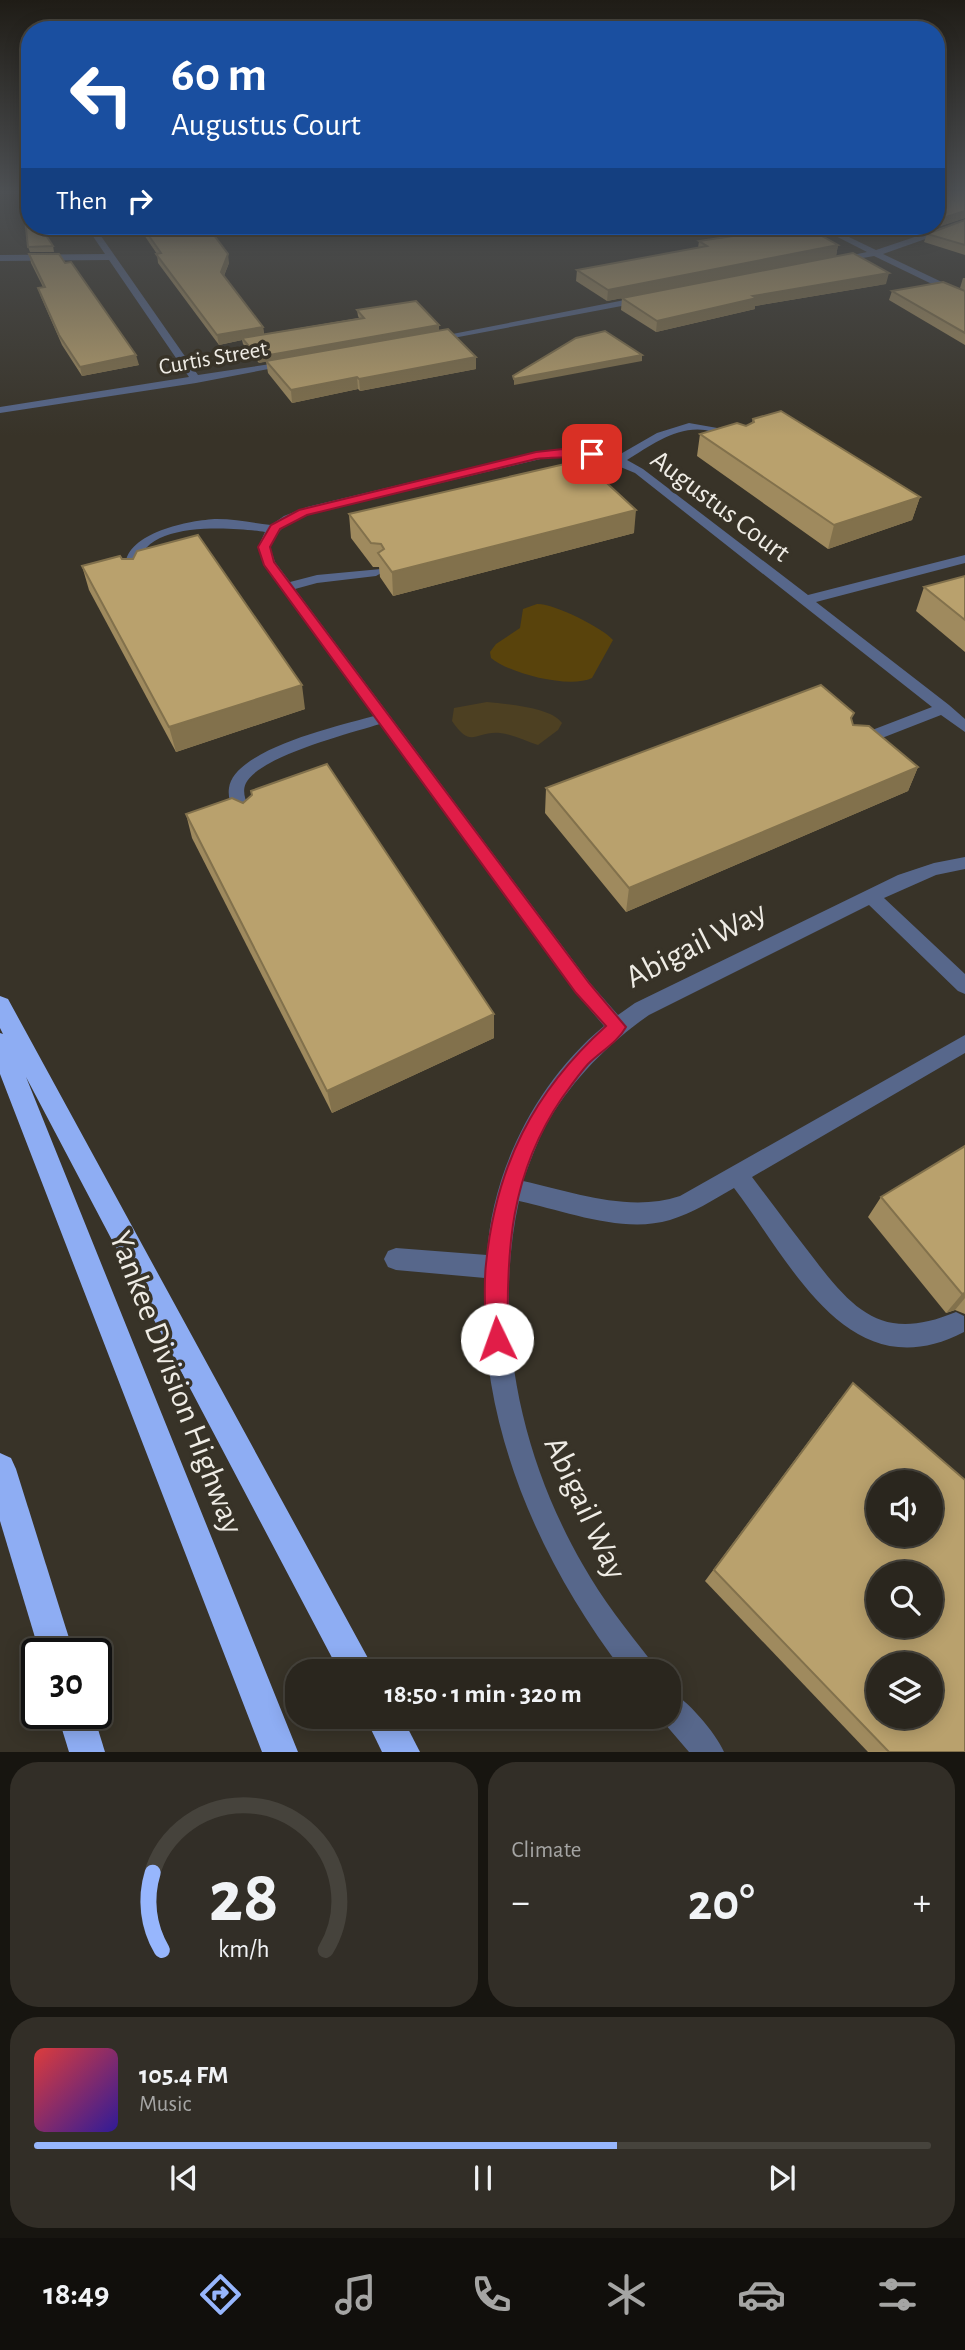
<!DOCTYPE html>
<meta charset="utf-8">
<style>
:root{--surface:#2a261e;--page:#322e27;--text:#f1f3f6;--muted:#a5a5a4;--line:#46433c;--accent:#97b6fd}
body{margin:0;font-family:"Alegreya Sans",sans-serif;background:var(--page);color:var(--text);height:100vh;display:flex;flex-direction:column;font-size:26px;white-space:nowrap}
*{box-sizing:border-box;margin:0}
p{font-size:23px;color:var(--muted)}
.icon{flex:none;width:38px;height:38px;fill:none;stroke:currentColor;stroke-width:2;stroke-linecap:round;stroke-linejoin:round}
.map{position:relative;height:1752px;overflow:hidden}
.sheet{display:flex;flex-direction:column;gap:10px;padding:10px;background:#171510;flex:1}
.sheet>*{flex:none}
.banner{position:absolute;left:21px;top:21px;width:924px;height:214px;border-radius:28px;box-shadow:0 4px 18px #0003,0 0 0 2px var(--line);background:#1a4fa0;color:#fff;overflow:hidden}
.buttons{position:absolute;left:866px;top:1470px;display:grid;gap:14px}
.buttons a{display:grid;place-items:center;width:77px;height:77px;border-radius:50%;background:var(--surface);box-shadow:0 4px 18px #0003,0 0 0 2px var(--line);font-size:35px}
.speed{position:absolute;left:21px;top:1638px;display:flex;gap:14px;font-size:35px;font-weight:700;text-align:center}
.speed>*{display:grid;place-content:center;width:91px;height:91px;border-radius:50%;background:var(--surface);box-shadow:0 4px 18px #0003,0 0 0 2px var(--line);line-height:1}
.speed .limit{border:4px solid #111;border-radius:10px;background:#fff;color:#111}
.pin{position:absolute;display:grid;place-items:center;width:60px;height:60px;color:#fff;margin:-30px;border-radius:14px;box-shadow:0 4px 10px #0006}
.me{position:absolute;width:77px;margin:-38px;rotate:357deg;stroke-linejoin:round;filter:drop-shadow(0 0 5px #0008)}
.turn{display:flex;align-items:center;gap:24px;height:147px;padding:0 35px;font-size:32px}
.turn .icon{width:91px;height:91px;stroke-width:2.5}
.turn b{display:block;font-size:49px;line-height:60px}
.then{display:flex;align-items:center;height:66px;padding:0 35px;background:#0003;gap:14px;font-size:26px}
.big{font-size:52px;font-weight:700;line-height:1.1}
.sheet .card{flex:1;display:flex;flex-direction:column;justify-content:center;gap:10px;min-width:0;padding:0 24px;border-radius:28px;background:var(--page)}
.sheet .dial{align-items:center;gap:0}
.dial svg{height:182px;overflow:visible;fill:none;stroke:var(--line);stroke-width:7;stroke-linecap:round;text-anchor:middle}
.dial text{fill:var(--text);stroke:none}
.song{display:flex;align-items:center;gap:21px}
.cover{width:84px;height:84px;border-radius:10px;background:linear-gradient(135deg,hsl(0 70% 55%),hsl(250 70% 35%))}
.played{height:7px;border-radius:4px;background:linear-gradient(90deg,var(--accent) 65%,var(--line) 65%)}
.keys{display:flex;justify-content:space-around;direction:ltr}
.heat{display:flex;justify-content:space-between;align-items:center;font-size:38px;direction:ltr}
.sheet .tiles{flex:1;display:grid;gap:10px;grid-template-columns:1fr 1fr}
.card:last-child{grid-column:span 2}
.trip{position:absolute;left:285px;top:1659px;width:396px;height:70px;border-radius:28px;background:var(--surface);box-shadow:0 4px 18px #0003,0 0 0 2px var(--line);font-weight:700;line-height:70px;text-align:center}
.tab-bar{display:flex;height:112px;justify-content:space-around;align-items:center;background:#110f0c;color:var(--muted)}
.tab-bar .icon{width:49px;height:49px}
.tab-bar .active{color:var(--accent)}
.tab-bar b{font-size:32px;color:var(--text)}
.map>svg:first-child{display:block}
.green{fill:#4d4022}
.water{fill:#59430c}
.lines{fill:none;stroke-linecap:round;stroke-linejoin:round}
.minor{fill:#57678b;fill-rule:evenodd}
.highway{fill:#8eadf3;fill-rule:evenodd}
.wall{fill:#9f8a5e}
.shaded-wall{fill:#82714c}
.building{fill:#b9a16d;stroke:#82714c;stroke-width:2;fill-rule:evenodd}
.route{fill:#e11d48;stroke:#92132f;stroke-width:2}
.labels{text-anchor:middle;stroke-width:7;stroke-linejoin:round;paint-order:stroke}
.far-street-label{font-size:23px;fill:#efece5;stroke:#383328}
.street-label{font-size:28px;fill:#efece5;stroke:#383328}
.near-street-label{font-size:33px;fill:#efece5;stroke:#383328}
</style>
<div class="map">
<svg width="965" height="1752" viewBox="0 0 965 1752">
<rect width="100%" height="100%" fill="#383328"/>
<!-- green -->
<path class="green" d="M487 702C506 704 551 707 562 723L558 730 538 745C526 741 512 734 500 733 474 731 472 750 452 721L454 708Z"/>
<!-- water -->
<path class="water" d="M537 604C553 603 603 628 613 640L592 678C570 689 510 674 491 658L490 652 496 644 520 628 523 609Z"/>
<g class="lines">
<!-- minor -->
<g class="minor">
<path d="M965 220V225L883 254 965 293V300L874 256 834 263V259L867 252 816 226H826L876 250Z"/>
<path d="M86 226H94L198 375 290 361 295 364 196 383 0 413V407L189 377 109 260 0 261V255L105 254Z"/>
<path d="M645 296 648 297V301L432 342 427 339Z"/>
<path d="M689 423 723 429 742 440 736 443C725 440 716 432 705 430 676 426 650 446 627 460L643 469 808 595 965 555V563L816 602 949 705 965 719V732L941 715 864 745H854L851 741 854 737 932 707 635 473 601 459 576 456 549 457 315 513C296 519 277 526 270 547L275 562 290 582 317 575 381 569 383 572 376 576 317 583 295 589 590 983 618 1015 635 1003 898 875 934 863 965 857V869L936 875 884 898 965 974V994L958 991 869 905 649 1015C609 1043 574 1078 549 1120 539 1137 532 1157 525 1175L523 1181C573 1192 629 1213 680 1196L965 1035V1053L752 1177C773 1205 794 1233 815 1260 857 1315 886 1341 956 1312L964 1316V1332C849 1392 792 1264 734 1188 713 1200 693 1213 670 1220 623 1234 565 1211 519 1201 492 1324 520 1456 583 1565 602 1599 627 1630 651 1661L655 1671H623C538 1560 477 1421 485 1278L396 1270 388 1267 384 1259 388 1251 396 1248 487 1255C492 1170 537 1081 604 1026L576 993 380 724C351 733 260 756 246 783 240 795 250 809 255 819L247 825 241 823C235 813 227 801 229 788 234 749 342 725 374 716L263 562 258 547 265 532C232 527 126 519 141 577L139 580H129C108 536 187 520 217 519 235 519 253 523 271 525L284 516 307 507 536 452 576 449 617 456 657 433Z"/>
<path d="M668 1690C686 1698 716 1733 724 1752H689L659 1717H668Z"/>
</g>
<!-- highway -->
<g class="highway">
<path d="M0 996 8 999 375 1671H339L26 1077 298 1752H262L0 1074V1033L3 1034 0 1028Z"/>
<path d="M0 1453 11 1458 16 1469 74 1654H40L0 1521Z"/>
<path d="M57 1713H93L105 1752H69Z"/>
<path d="M365 1717H402L420 1752H382Z"/>
</g>
</g>
<!-- wall -->
<g class="wall">
<path d="M965 191V218L907 237 870 226H936Z"/>
<path d="M965 220V255L924 242 927 234Z"/>
<path d="M139 226H207L229 263 224 276 263 327 264 334 359 318 358 316 357 310 439 325V331L476 357V369L360 391 358 389 292 403 268 373 266 361 259 363 243 344 242 340 219 345 158 263 157 254 140 229Z"/>
<path d="M716 226H804L838 245 836 256 607 301 576 281 577 270 698 248 699 241 732 236 715 227Z"/>
<path d="M53 246 54 252H30L28 247Z"/>
<path d="M29 254 65 263 139 365 82 376 62 345 41 297 38 288 43 287 31 263Z"/>
<path d="M963 278H965V291L960 288Z"/>
<path d="M886 284 755 306V309L656 332 621 310 622 298Z"/>
<path d="M892 291H965V345L889 300Z"/>
<path d="M753 419 920 497 912 520 828 549 697 456 700 434 746 426 752 423Z"/>
<path d="M349 514 634 533 393 596 380 577 379 567H373L351 538Z"/>
<path d="M122 559H133L305 709 176 752 89 590 82 566Z"/>
<path d="M965 576V652L916 611 924 587Z"/>
<path d="M852 721 853 725 918 767 908 791 626 912 545 813 546 788Z"/>
<path d="M186 814 494 1014V1038L332 1113 192 838Z"/>
<path d="M965 1146V1314L955 1310 946 1313 868 1217 881 1197Z"/>
<path d="M840 1399 965 1752H868L705 1581Z"/>
</g>
<!-- shaded-wall -->
<g class="shaded-wall">
<path d="M30 191V201H24L22 192Z"/>
<path d="M965 211V218L907 237 909 229 918 226H936V220Z"/>
<path d="M838 245 836 256 607 301 608 290Z"/>
<path d="M228 254 229 263 222 280 221 272Z"/>
<path d="M889 273 886 284 755 306V309L656 332 657 321 753 296Z"/>
<path d="M439 325V331L259 363 258 357Z"/>
<path d="M263 327 264 336 242 338V340L219 345 217 335Z"/>
<path d="M136 355 139 365 82 376 80 367Z"/>
<path d="M642 355V361L514 385V379Z"/>
<path d="M476 357V369L360 391 359 379Z"/>
<path d="M357 377 358 389 292 403 291 390Z"/>
<path d="M920 497 912 520 828 549 834 525Z"/>
<path d="M636 510 634 533 393 596 392 572Z"/>
<path d="M302 685 305 709 176 752 169 727Z"/>
<path d="M918 767 908 791 626 912 629 888Z"/>
<path d="M494 1014V1038L332 1113 327 1091Z"/>
<path d="M965 1293V1298L955 1310 946 1313 962 1294Z"/>
</g>
<!-- building -->
<g class="building">
<path d="M936 191H965V211L936 220Z"/>
<path d="M23 200 30 210V226H40L53 246 28 247Z"/>
<path d="M965 220V245L927 234Z"/>
<path d="M142 226H207L228 254 221 272 263 327 217 335 156 254 161 253Z"/>
<path d="M733 226H804L838 245 608 290 577 270 707 246 699 241 747 234Z"/>
<path d="M900 226H918L909 229Z"/>
<path d="M853 253 889 273 753 296 757 298 657 321 622 298Z"/>
<path d="M29 254H59L65 263 71 262 136 355 80 367 59 335 38 288 45 287Z"/>
<path d="M943 282 965 291V333L892 291Z"/>
<path d="M416 301 439 325 258 357 242 338 364 318 357 310Z"/>
<path d="M448 329 476 357 359 379 357 377 291 390 266 361Z"/>
<path d="M605 331 642 355 514 379 513 376 576 338Z"/>
<path d="M781 411 920 497 834 525 700 434 737 423 746 426 754 422 753 419Z"/>
<path d="M582 460 636 510 392 572 378 553 384 549 381 544 371 543 349 514Z"/>
<path d="M198 535 302 685 169 727 82 566 120 556 122 559H133L137 551Z"/>
<path d="M965 576V620L924 587Z"/>
<path d="M821 685 854 713 851 718 853 725 869 726 918 767 629 888 546 788Z"/>
<path d="M327 764 494 1014 327 1091 186 814 232 798 243 803 252 795 251 791Z"/>
<path d="M965 1146V1293L962 1294 881 1197Z"/>
<path d="M853 1383 965 1480V1752H889L714 1570ZM878 1482H931V1535H878ZM878 1573H931V1626H878ZM878 1664H931V1717H878Z"/>
</g>
<!-- sky -->
<linearGradient id="sky" x2="0" y2="1"><stop stop-color="#1f1c16"/><stop offset="0.44" stop-color="#4d5053"/><stop offset="1" stop-color="#4d5053" stop-opacity="0"/></linearGradient>
<rect width="965" height="436" fill="url(#sky)"/>
<!-- route -->
<path class="route" d="M563 449 592 450 597 454C590 458 549 457 536 459L307 515 280 529 270 547 274 562 589 983 626 1027C618 1042 600 1052 588 1064 579 1074 570 1087 562 1098 510 1174 506 1251 508 1339L504 1347 497 1350 489 1347 486 1339C486 1315 483 1289 486 1264 496 1166 533 1092 606 1026L576 993 264 565 258 547 271 525 299 510 536 452Z"/>
<g class="labels">
<!-- far-street labels -->
<g class="far-street-label">
<text transform="translate(213 357) rotate(-10)" y="8">Curtis Street</text>
</g>
<!-- street labels -->
<g class="street-label">
<text transform="translate(721 505) rotate(37)" y="10">Augustus Court</text>
</g>
<!-- near-street labels -->
<g class="near-street-label">
<text transform="translate(695 943) rotate(-27)" y="12">Abigail Way</text>
<text transform="translate(178 1382) rotate(69)" y="12">Yankee Division Highway</text>
<text transform="translate(587 1507) rotate(65)" y="12">Abigail Way</text>
</g>
</g>
</svg>
<div class="buttons">
<a><svg class="icon" aria-label="sound" viewBox="0 0 24 24"><path d="M4 9h4l5-4v14l-5-4H4zM17 9q2 3 0 6"/></svg></a>
<a><svg class="icon" aria-label="search" viewBox="0 0 24 24"><circle cx="10" cy="10" r="6"/><path d="M15 15l6 6"/></svg></a>
<a><svg class="icon" aria-label="layers" viewBox="0 0 24 24"><path d="M12 4l9 5-9 5-9-5zM3 14l9 5 9-5"/></svg></a>
</div>
<div class="speed"><div class="limit">30</div></div>
<div class="pin" style="left:592px;top:454px;background:#d93025"><svg class="icon" aria-label="arrive" viewBox="0 0 24 24"><path d="M6 21V4h12l-3 4 3 4H6"/></svg></div>
<svg class="me" style="left:497px;top:1339px" viewBox="-20 -20 40 40"><circle r="19" fill="#fff"/><path d="M0-13L10 11 0 6-10 11z" fill="#e11d48"/></svg>
<div class="trip">18:50 · 1 min · 320 m</div>
<div class="banner">
<div class="turn"><svg class="icon" aria-label="left" viewBox="0 0 24 24"><path d="M17 20v-9H6M10 6l-5 5 5 5"/></svg><div><b>60 m</b>Augustus Court</div></div>
<div class="then">Then<svg class="icon" aria-label="right" viewBox="0 0 24 24"><path d="M7 20v-9h11M14 6l5 5-5 5"/></svg></div>
</div>
</div>
<section class="sheet">
<div class="tiles">
<div class="card dial"><svg viewBox="0 0 100 80">
<path d="M14 69A42 42 0 1 1 86 69"/>
<path d="M14 69A42 42 0 0 1 10 35" stroke="#97b6fd"/>
<text x="50" y="56" font-size="32" font-weight="700">28</text>
<text x="50" y="72" font-size="11">km/h</text>
</svg></div>
<div class="card"><p>Climate</p>
<div class="heat"><a>−</a><b class="big">20°</b><a>+</a></div>
</div>
<div class="card">
<div class="song"><i class="cover"></i><div><b>105.4 FM</b><p>Music</p></div></div>
<div class="played"></div>
<div class="keys"><svg class="icon" aria-label="previous" viewBox="0 0 24 24"><path d="M18 5L8 12l10 7zM5 5v14"/></svg><svg class="icon" aria-label="pause" viewBox="0 0 24 24"><path d="M8 5v14M16 5v14"/></svg><svg class="icon" aria-label="next" viewBox="0 0 24 24"><path d="M6 5l10 7-10 7zM19 5v14"/></svg></div>
</div>
</div>
</section>
<nav class="tab-bar">
<b>18:49</b>
<svg class="icon active" aria-label="directions" viewBox="0 0 24 24"><path d="M12 3l9 9-9 9-9-9zM9 14v-3h6M13 9l2 2-2 2"/></svg>
<svg class="icon" aria-label="music" viewBox="0 0 24 24"><path d="M9 18V5l10-2v13"/><circle cx="6" cy="18" r="3"/><circle cx="16" cy="16" r="3"/></svg>
<svg class="icon" aria-label="phone" viewBox="0 0 24 24"><path d="M5 4h4l2 5-3 2q2 4 5 5l2-3 5 2v4C11 20 4 13 5 4z"/></svg>
<svg class="icon" aria-label="climate" viewBox="0 0 24 24"><path d="M12 3v18M4 7l16 10M4 17L20 7"/></svg>
<svg class="icon" aria-label="car" viewBox="0 0 24 24"><path d="M5 17H2v-5l4-1 3-4h7l3 4 3 1v5h-3M9 17h6M6 11h13"/><circle cx="7" cy="17" r="2"/><circle cx="17" cy="17" r="2"/></svg>
<svg class="icon" aria-label="filters" viewBox="0 0 24 24"><path d="M4 7h16M4 17h16"/><circle cx="9" cy="7" r="2"/><circle cx="15" cy="17" r="2"/></svg>
</nav>
